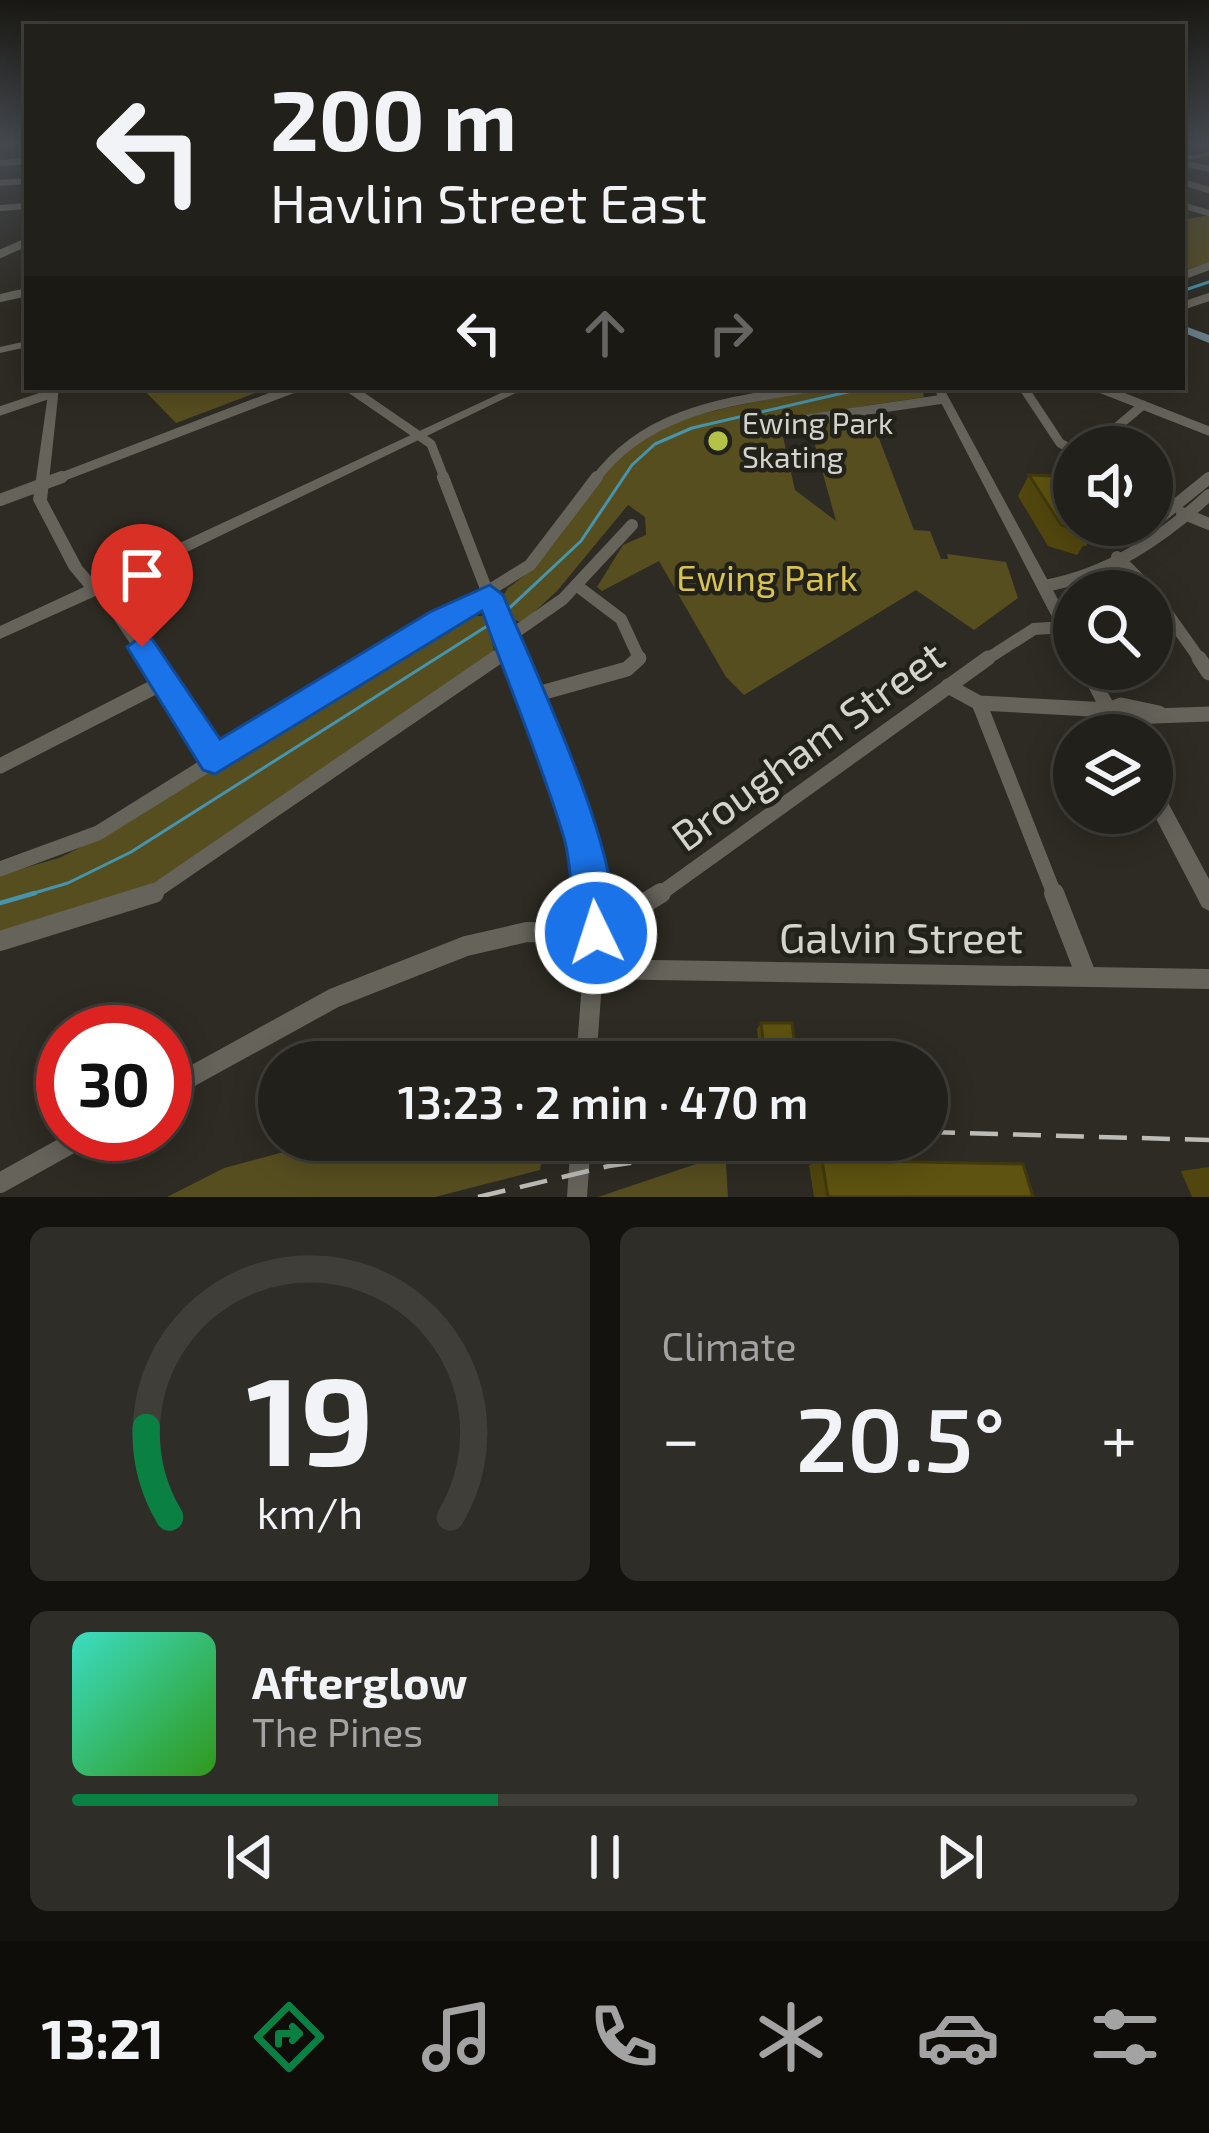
<!DOCTYPE html>
<meta charset="utf-8">
<style>
:root{--surface:#22201a;--page:#2e2d27;--text:#f1f3f6;--muted:#a2a3a2;--line:#3f3e39;--accent:#0b8043}
body{margin:0;font-family:"Exo 2",sans-serif;background:var(--page);color:var(--text);height:100vh;display:flex;flex-direction:column;font-size:45px;white-space:nowrap}
*{box-sizing:border-box;margin:0}
p{font-size:39px;color:var(--muted)}
.icon{flex:none;width:66px;height:66px;fill:none;stroke:currentColor;stroke-width:2;stroke-linecap:round;stroke-linejoin:round}
.map{position:relative;height:1197px;overflow:hidden}
.panel{display:flex;flex-direction:column;gap:30px;padding:30px;background:#13120e;flex:1}
.panel>*{flex:none}
.banner{position:absolute;left:24px;top:24px;width:1161px;height:366px;border-radius:0px;box-shadow:0 6px 30px #0003,0 0 0 3px var(--line);background:#22201a;color:var(--text);overflow:hidden}
.tools{position:absolute;left:1053px;top:426px;display:grid;gap:24px}
.tools a{display:grid;place-items:center;width:120px;height:120px;border-radius:50%;background:var(--surface);box-shadow:0 6px 30px #0003,0 0 0 3px var(--line);font-size:60px}
.speed{position:absolute;left:36px;top:1005px;display:flex;gap:24px;font-size:60px;font-weight:700;text-align:center}
.speed>*{display:grid;place-content:center;width:156px;height:156px;border-radius:50%;background:var(--surface);box-shadow:0 6px 30px #0003,0 0 0 3px var(--line);line-height:1}
.speed .limit{border:18px solid #d22;background:#fff;color:#111}
.pin{position:absolute;display:grid;place-items:center;width:102px;height:102px;color:#fff;margin:-123px -51px;border-radius:50% 50% 50% 0;rotate:-45deg;box-shadow:0 0 12px #0007}
.pin .icon{rotate:45deg}
.me{position:absolute;width:132px;margin:-66px;rotate:356deg;stroke-linejoin:round;filter:drop-shadow(0 0 9px #0008)}
.turn{display:flex;align-items:center;gap:42px;height:252px;padding:0 48px;font-size:54px}
.turn .icon{width:156px;height:156px;stroke-width:2.5}
.turn b{display:block;font-size:84px;line-height:102px}
.lanes{display:flex;align-items:center;height:114px;padding:0 48px;background:#0003;justify-content:center;gap:60px;direction:ltr}
.lanes .off{opacity:.35}
.big{font-size:90px;font-weight:600;line-height:1.1}
.panel .tile{flex:1;display:flex;flex-direction:column;justify-content:center;gap:18px;min-width:0;padding:0 42px;border-radius:18px;background:var(--page)}
.panel .dial{align-items:center;gap:0}
.dial svg{height:312px;overflow:visible;fill:none;stroke:var(--line);stroke-width:7;stroke-linecap:round;text-anchor:middle}
.dial text{fill:var(--text);stroke:none}
.song{display:flex;align-items:center;gap:36px}
.cover{width:144px;height:144px;border-radius:18px;background:linear-gradient(135deg,hsl(170 70% 55%),hsl(110 70% 35%))}
.played{height:12px;border-radius:6px;background:linear-gradient(90deg,var(--accent) 40%,var(--line) 40%)}
.keys{display:flex;justify-content:space-around;direction:ltr}
.heat{display:flex;justify-content:space-between;align-items:center;font-size:66px;direction:ltr}
.panel .tiles{flex:1;display:grid;gap:30px;grid-template-columns:1fr 1fr}
.tile:last-child{grid-column:span 2}
.trip{position:absolute;left:258px;top:1041px;width:690px;height:120px;border-radius:60px;background:var(--surface);box-shadow:0 6px 30px #0003,0 0 0 3px var(--line);font-weight:600;line-height:120px;text-align:center}
.dock{display:flex;height:192px;justify-content:space-around;align-items:center;background:#0e0d0a;color:var(--muted)}
.dock .icon{width:84px;height:84px}
.dock .active{color:var(--accent)}
.dock b{font-size:54px;color:var(--text)}
.map>svg:first-child{display:block}
.green{fill:#574e20}
.lines{fill:none;stroke-linecap:round;stroke-linejoin:round}
.stream-far1{stroke:#4694ad;stroke-width:3}
.stream{stroke:#4694ad;stroke-width:4.5}
.minor-far5{stroke:#65635a;stroke-width:6}
.minor-far4{stroke:#65635a;stroke-width:8}
.minor-far3{stroke:#65635a;stroke-width:9}
.minor-far2{stroke:#65635a;stroke-width:12}
.minor-far1{stroke:#65635a;stroke-width:15}
.minor{stroke:#65635a;stroke-width:20}
.tertiary{fill:#65635a;fill-rule:evenodd}
.secondary{fill:#697e88;fill-rule:evenodd}
.rail{stroke:#bdbcb7;stroke-width:4.5;stroke-dasharray:28 15;stroke-linecap:butt}
.wall{fill:#51470e}
.building{fill:#5e5310;stroke:#423a0b;stroke-width:3}
.route{fill:#1a73e8;stroke:#114b97;stroke-width:3}
.poi-dot{fill:#b5c249;stroke:#23221a;stroke-width:4.5}
.labels{text-anchor:middle;stroke-width:9;stroke-linejoin:round;paint-order:stroke}
.far-poi-label{font-size:30px;fill:#d4d3ce;stroke:#23221a;text-anchor:start}
.park-label{font-size:36px;fill:#d8c351;stroke:#23221a}
.near-street-label{font-size:42px;fill:#d4d3ce;stroke:#23221a}
</style>
<div class="map">
<svg width="1209" height="1197" viewBox="0 0 1209 1197">
<rect width="100%" height="100%" fill="#2d2b23"/>
<!-- green -->
<g class="green">
<path d="M1209 215V262L1182 271V220Z"/>
<path d="M141 387H271L176 423Z"/>
<path d="M839 387H922L924 397 779 419 795 490 836 521 809 423 870 415 914 530 930 531 941 559H948L947 554 1006 562 1018 598 974 630 916 590 744 695 726 677 659 561 602 591 597 587 623 545 646 535 645 517 628 505 557 591 522 623 513 619 504 594 508 588C557 555 582 496 620 453 654 413 787 397 839 387Z"/>
<path d="M476 616H486L494 651 162 878 136 893 0 933V875L59 858 106 835 383 665Z"/>
<path d="M328 1140H545L540 1170 435 1197H167L224 1168Z"/>
<path d="M696 1164H726L728 1197H598Z"/>
</g>
<g class="lines">
<!-- stream-far1 -->
<g class="stream-far1">
<path d="M1182 291 1209 282"/>
<path d="M502 615 581 541 632 465 655 444 692 428 869 387"/>
<path d="M24 896 68 883 131 852 495 621"/>
</g>
<!-- stream -->
<path class="stream" d="M0 903 35 893"/>
<!-- minor-far5 -->
<g class="minor-far5">
<path d="M0 163 27 161"/>
<path d="M1182 163 1209 169"/>
<path d="M1182 182 1209 190"/>
<path d="M0 183 27 181"/>
<path d="M1182 205 1209 213"/>
<path d="M0 208 27 206"/>
</g>
<!-- minor-far4 -->
<g class="minor-far4">
<path d="M0 254 27 242"/>
<path d="M1182 276 1209 266"/>
<path d="M0 298 27 292"/>
<path d="M1182 306 1209 297"/>
</g>
<!-- minor-far3 -->
<g class="minor-far3">
<path d="M348 387 431 444 445 480"/>
<path d="M1023 387 1060 443 1074 451"/>
<path d="M1097 387 1209 431"/>
<path d="M0 411 53 393"/>
<path d="M800 420 944 399"/>
<path d="M1093 447 1143 405"/>
<path d="M54 480 297 387"/>
<path d="M595 480C648 408 732 402 814 387"/>
</g>
<!-- minor-far2 -->
<g class="minor-far2">
<path d="M443 477 514 661"/>
<path d="M0 500 62 477"/>
<path d="M1182 513 1209 524"/>
<path d="M1152 524 1209 478"/>
<path d="M1117 557 1151 591"/>
<path d="M576 585 621 619 639 658 635 661"/>
<path d="M1044 586C1108 575 1162 538 1209 495"/>
<path d="M100 588 149 661"/>
<path d="M488 591 530 565 597 477"/>
<path d="M1152 592 1201 661"/>
<path d="M507 638 563 599 632 525"/>
<path d="M374 661 490 595"/>
<path d="M492 661 511 648"/>
<path d="M984 661 1034 629 1065 627"/>
</g>
<!-- minor-far1 -->
<g class="minor-far1">
<path d="M147 658 215 760"/>
<path d="M513 658 580 833 593 896"/>
<path d="M1199 658 1209 673"/>
<path d="M948 686 979 703 1109 710 1128 717 1209 714"/>
<path d="M530 696 627 669 639 658"/>
<path d="M979 703 1055 896"/>
<path d="M1109 710 1121 705 1159 713"/>
<path d="M0 766 164 682"/>
<path d="M0 869 98 833 379 658"/>
<path d="M148 896 496 658"/>
<path d="M657 896 988 658"/>
</g>
<!-- minor -->
<g class="minor">
<path d="M1054 893 1086 975"/>
<path d="M0 941 154 893"/>
<path d="M592 969 1209 979"/>
<path d="M586 1062 597 917 592 893"/>
<path d="M165 1091 334 998 466 946 527 932 596 933 661 893"/>
<path d="M0 1183 88 1134"/>
<path d="M577 1197 581 1140"/>
</g>
<!-- tertiary -->
<g class="tertiary">
<path d="M1209 152V156L1182 161V157Z"/>
<path d="M27 341V347L0 353V347Z"/>
<path d="M49 387H59L47 500 82 566 96 582 514 387H528L100 594 0 639V626L84 587 69 569 33 500Z"/>
<path d="M933 387H943L1074 629V650L1068 648Z"/>
<path d="M1079 669H1095L1131 735H1113Z"/>
<path d="M1152 783 1159 786 1209 879V911L1202 907 1152 811Z"/>
</g>
<!-- secondary -->
<path class="secondary" d="M1182 325 1209 335V343L1182 332Z"/>
<!-- rail -->
<g class="rail">
<path d="M927 1132 1209 1140"/>
<path d="M478 1197 609 1166 790 1140"/>
</g>
</g>
<!-- wall -->
<g class="wall">
<path d="M1029 475 1074 525H1100L1086 546H1083L1077 555 1048 546 1018 496Z"/>
<path d="M761 1023 797 1062H761L757 1029Z"/>
<path d="M822 1160 1033 1197H814L809 1165Z"/>
<path d="M1209 1167V1197H1192L1181 1171Z"/>
</g>
<!-- building -->
<g class="building">
<path d="M1029 475 1074 477V525H1100H1087L1091 534 1061 525Z"/>
<path d="M761 1023H792L797 1062H766Z"/>
<path d="M822 1160 1023 1164 1033 1197H828Z"/>
</g>
<!-- sky -->
<linearGradient id="sky" x2="0" y2="1"><stop stop-color="#191813"/><stop offset="0.46" stop-color="#464a50"/><stop offset="1" stop-color="#464a50" stop-opacity="0"/></linearGradient>
<rect width="1209" height="311" fill="url(#sky)"/>
<!-- route -->
<path class="route" d="M490 585 503 595C532 666 637 882 610 947L596 953 582 947C569 914 574 873 564 838 541 761 509 686 482 611L215 774 203 770 127 647 142 636 152 639 220 739 430 612Z"/>
<!-- markers -->
<circle class="poi-dot" cx="718" cy="441" r="12"/>
<g class="labels">
<!-- far-poi labels -->
<g class="far-poi-label">
<text x="742" y="434">Ewing Park<tspan x="742" dy="34">Skating</tspan></text>
</g>
<!-- park labels -->
<g class="park-label">
<text x="767" y="591">Ewing Park</text>
</g>
<!-- near-street labels -->
<g class="near-street-label">
<text transform="translate(808 746) rotate(-36)" y="15">Brougham Street</text>
<text x="901" y="953">Galvin Street</text>
</g>
</g>
</svg>
<div class="tools">
<a><svg class="icon" aria-label="sound" viewBox="0 0 24 24"><path d="M4 9h4l5-4v14l-5-4H4zM17 9q2 3 0 6"/></svg></a>
<a><svg class="icon" aria-label="search" viewBox="0 0 24 24"><circle cx="10" cy="10" r="6"/><path d="M15 15l6 6"/></svg></a>
<a><svg class="icon" aria-label="layers" viewBox="0 0 24 24"><path d="M12 4l9 5-9 5-9-5zM3 14l9 5 9-5"/></svg></a>
</div>
<div class="speed"><div class="limit">30</div></div>
<div class="pin" style="left:142px;top:647px;background:#d93025"><svg class="icon" aria-label="arrive" viewBox="0 0 24 24"><path d="M6 21V4h12l-3 4 3 4H6"/></svg></div>
<svg class="me" style="left:596px;top:933px" viewBox="-20 -20 40 40"><circle r="17" fill="#1a73e8" stroke="#fff" stroke-width="3"/><path d="M0-11L8 9 0 5-8 9z" fill="#fff"/></svg>
<div class="trip">13:23 · 2 min · 470 m</div>
<div class="banner">
<div class="turn"><svg class="icon" aria-label="left" viewBox="0 0 24 24"><path d="M17 20v-9H6M10 6l-5 5 5 5"/></svg><div><b>200 m</b>Havlin Street East</div></div>
<div class="lanes"><svg class="icon" aria-label="left" viewBox="0 0 24 24"><path d="M17 20v-9H6M10 6l-5 5 5 5"/></svg><svg class="icon off" aria-label="ahead" viewBox="0 0 24 24"><path d="M12 20V5M6 11l6-6 6 6"/></svg><svg class="icon off" aria-label="right" viewBox="0 0 24 24"><path d="M7 20v-9h11M14 6l5 5-5 5"/></svg></div>
</div>
</div>
<section class="panel">
<div class="tiles">
<div class="tile dial"><svg viewBox="0 0 100 80">
<path d="M14 69A42 42 0 1 1 86 69"/>
<path d="M14 69A42 42 0 0 1 8 46" stroke="#0b8043"/>
<text x="50" y="56" font-size="32" font-weight="700">19</text>
<text x="50" y="72" font-size="11">km/h</text>
</svg></div>
<div class="tile"><p>Climate</p>
<div class="heat"><a>−</a><b class="big">20.5°</b><a>+</a></div>
</div>
<div class="tile">
<div class="song"><i class="cover"></i><div><b>Afterglow</b><p>The Pines</p></div></div>
<div class="played"></div>
<div class="keys"><svg class="icon" aria-label="previous" viewBox="0 0 24 24"><path d="M18 5L8 12l10 7zM5 5v14"/></svg><svg class="icon" aria-label="pause" viewBox="0 0 24 24"><path d="M8 5v14M16 5v14"/></svg><svg class="icon" aria-label="next" viewBox="0 0 24 24"><path d="M6 5l10 7-10 7zM19 5v14"/></svg></div>
</div>
</div>
</section>
<nav class="dock">
<b>13:21</b>
<svg class="icon active" aria-label="directions" viewBox="0 0 24 24"><path d="M12 3l9 9-9 9-9-9zM9 14v-3h6M13 9l2 2-2 2"/></svg>
<svg class="icon" aria-label="music" viewBox="0 0 24 24"><path d="M9 18V5l10-2v13"/><circle cx="6" cy="18" r="3"/><circle cx="16" cy="16" r="3"/></svg>
<svg class="icon" aria-label="phone" viewBox="0 0 24 24"><path d="M5 4h4l2 5-3 2q2 4 5 5l2-3 5 2v4C11 20 4 13 5 4z"/></svg>
<svg class="icon" aria-label="climate" viewBox="0 0 24 24"><path d="M12 3v18M4 7l16 10M4 17L20 7"/></svg>
<svg class="icon" aria-label="car" viewBox="0 0 24 24"><path d="M5 17H2v-5l4-1 3-4h7l3 4 3 1v5h-3M9 17h6M6 11h13"/><circle cx="7" cy="17" r="2"/><circle cx="17" cy="17" r="2"/></svg>
<svg class="icon" aria-label="filters" viewBox="0 0 24 24"><path d="M4 7h16M4 17h16"/><circle cx="9" cy="7" r="2"/><circle cx="15" cy="17" r="2"/></svg>
</nav>
